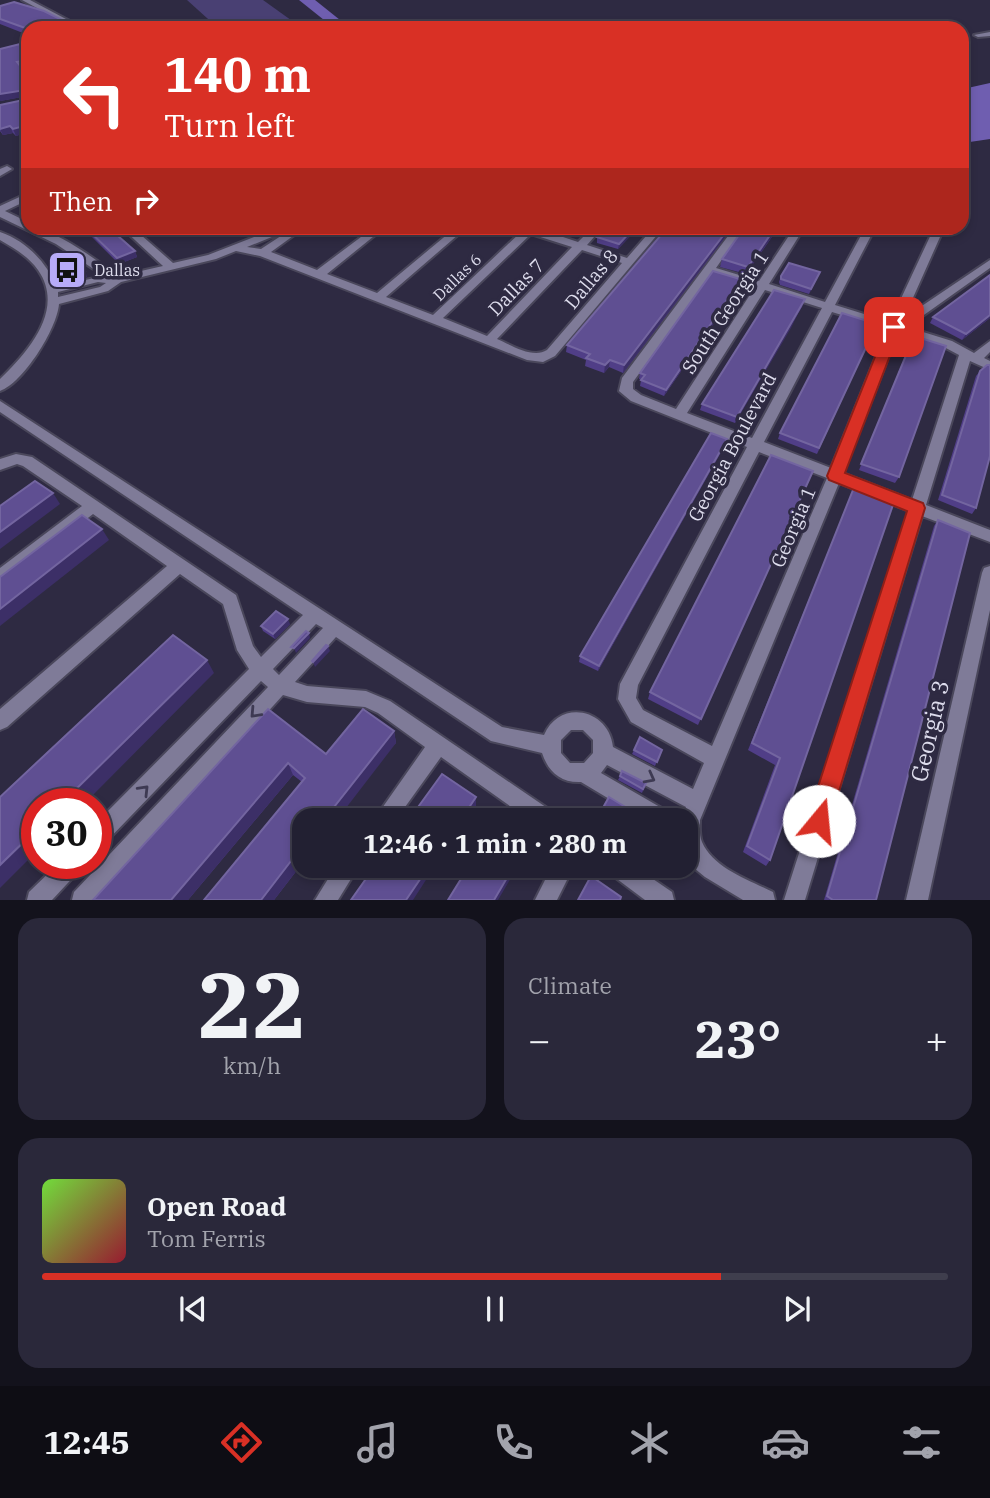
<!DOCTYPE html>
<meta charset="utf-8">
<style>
:root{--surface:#222032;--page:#2a283a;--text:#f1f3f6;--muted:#a2a3ac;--line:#3f3e4d;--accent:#d93025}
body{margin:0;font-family:"IBM Plex Serif",serif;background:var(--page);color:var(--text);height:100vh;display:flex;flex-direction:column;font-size:26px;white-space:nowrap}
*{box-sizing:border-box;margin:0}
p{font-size:23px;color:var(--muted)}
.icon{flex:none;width:38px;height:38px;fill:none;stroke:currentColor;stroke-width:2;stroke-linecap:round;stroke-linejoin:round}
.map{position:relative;height:900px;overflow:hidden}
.panel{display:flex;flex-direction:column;gap:18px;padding:18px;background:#13121c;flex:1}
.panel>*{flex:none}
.guide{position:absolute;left:21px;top:21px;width:948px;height:214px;border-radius:21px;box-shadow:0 4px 10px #0003,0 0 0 2px var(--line);background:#d93025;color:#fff;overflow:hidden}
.speed{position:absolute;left:21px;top:788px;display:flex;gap:14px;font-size:35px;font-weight:700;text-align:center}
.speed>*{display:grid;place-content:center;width:91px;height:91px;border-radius:50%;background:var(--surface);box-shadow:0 4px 10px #0003,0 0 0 2px var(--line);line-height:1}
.speed .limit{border:10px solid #d22;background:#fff;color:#111}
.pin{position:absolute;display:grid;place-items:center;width:60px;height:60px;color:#fff;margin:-30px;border-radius:14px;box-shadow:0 4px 10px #0006}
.me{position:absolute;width:77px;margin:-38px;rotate:17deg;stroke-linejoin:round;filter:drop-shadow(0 0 5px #0008)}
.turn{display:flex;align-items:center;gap:24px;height:147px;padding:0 28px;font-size:32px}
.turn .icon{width:91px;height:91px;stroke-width:2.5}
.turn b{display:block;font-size:49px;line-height:60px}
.then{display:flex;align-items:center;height:66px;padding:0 28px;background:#0003;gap:14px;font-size:26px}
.big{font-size:52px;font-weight:700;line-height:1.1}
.panel .card{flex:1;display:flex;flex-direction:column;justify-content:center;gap:10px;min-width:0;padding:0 24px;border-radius:21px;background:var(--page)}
.panel .dial{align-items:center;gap:0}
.dial b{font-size:91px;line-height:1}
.song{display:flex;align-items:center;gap:21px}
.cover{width:84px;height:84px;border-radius:10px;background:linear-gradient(135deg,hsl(100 70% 55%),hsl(350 70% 35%))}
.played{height:7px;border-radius:4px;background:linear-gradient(90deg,var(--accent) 75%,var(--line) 75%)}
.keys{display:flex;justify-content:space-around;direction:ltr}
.heat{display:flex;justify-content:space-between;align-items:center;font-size:38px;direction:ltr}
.panel .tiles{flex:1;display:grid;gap:18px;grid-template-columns:1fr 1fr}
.card:last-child{grid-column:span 2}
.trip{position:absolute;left:292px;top:808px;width:406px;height:70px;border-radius:21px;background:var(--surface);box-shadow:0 4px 10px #0003,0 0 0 2px var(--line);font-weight:700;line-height:70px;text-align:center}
.dock{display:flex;height:112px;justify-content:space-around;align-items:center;background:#0e0d14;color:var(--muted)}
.dock .icon{width:49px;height:49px}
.dock .current{color:var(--accent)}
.dock b{font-size:32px;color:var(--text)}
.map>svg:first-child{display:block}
.green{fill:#494073}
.water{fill:#6f5eb0}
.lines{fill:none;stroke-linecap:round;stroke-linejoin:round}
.river{fill:#6f5eb0;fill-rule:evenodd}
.minor-casing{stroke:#4a475b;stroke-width:4}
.minor{fill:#7f7b98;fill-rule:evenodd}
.wall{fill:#503e87}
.shaded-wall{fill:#3c2f67}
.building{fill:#5f4f92;stroke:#7365a0;stroke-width:2}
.oneway{stroke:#3e3a53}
.route{fill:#d93025;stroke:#8d1f18;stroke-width:2}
.labels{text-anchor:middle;stroke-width:7;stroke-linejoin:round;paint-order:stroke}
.far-poi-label{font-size:16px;fill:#dddcec;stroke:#2e2a42;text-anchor:start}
.far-street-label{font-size:16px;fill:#dddcec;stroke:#2e2a42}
.street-label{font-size:19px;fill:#dddcec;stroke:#2e2a42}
.near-street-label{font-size:23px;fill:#dddcec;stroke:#2e2a42}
</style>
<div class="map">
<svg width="990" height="900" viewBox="0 0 990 900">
<rect width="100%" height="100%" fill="#2e2a42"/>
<!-- green -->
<path class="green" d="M187 0H263L302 28H218Z"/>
<!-- water -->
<path class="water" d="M990 83V139L963 143V89Z"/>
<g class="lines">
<!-- river -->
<path class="river" d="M299 0H315L350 28H334Z"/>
<!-- minor casing -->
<g class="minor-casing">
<g id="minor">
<path d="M22 0H30L83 28H74Z"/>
<path d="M990 32V36L978 37 974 35Z"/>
<path d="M7 166 12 169 0 176V169Z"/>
<path d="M28 193V200L5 211 28 222V228C56 228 95 260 119 276L163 266 122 228H133L173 263 208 255 277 228H290L289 230 247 247 261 249 293 228H304L271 252 317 270 373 228H384L327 274 377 293 455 228H466L386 297 433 315 522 231 518 228H536L578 242 592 228H602L587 245 627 258 653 228H663L555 356 543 362 527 360 260 256 236 251 216 259 121 282 108 291 59 304C57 329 23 383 0 391V379C27 353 66 310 38 270 29 257 14 248 0 240V232C26 241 45 261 57 286L104 276 56 244 0 217V206ZM531 234 572 247 487 336 443 318ZM582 250 622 263 547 350C533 359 511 345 497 339ZM98 282 106 283 100 287 58 297V292Z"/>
<path d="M734 228H744L716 268 759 281 794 228H804L769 284 825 302 865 228H875L835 305 890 322 934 228H944L904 318 990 260V268L907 327 952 341 974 353 990 341V352L984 358 990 361V370L970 361 926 505 990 530V542L922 516 805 900H784L909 511 839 483 700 820C700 827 699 835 702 842 713 868 749 880 773 892L775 900H743L705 877 694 868 686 855V821H680L686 807 607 765 601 773 672 814 675 821H646L581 782C560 783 548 771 542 753L491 741 336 637 295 682 307 686 366 691 390 701 556 814 559 821H531L441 757 395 821H373L425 747 378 713 365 707 307 702 283 695 97 900H72L74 892 268 687 261 681 103 845 96 848V823L249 669 237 650 223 604 180 574 7 727 0 730V709L167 566 93 514 6 582 0 584V568L82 506 23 466 17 464 0 470V459L16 454 32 457 236 595 253 646 261 657 303 615 0 412V401L502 727 544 735C560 698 609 709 613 747L693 789 704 763 631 722 618 699 620 684 747 447 631 401 619 391 622 378ZM711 274 755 287 676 409 641 395 633 389V382ZM765 290 822 308 752 438 687 413ZM832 312 887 329 831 468 764 442ZM898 332 944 347 959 355 912 500 843 473ZM759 452 827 478 712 746 643 710 636 698 638 685ZM316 624 323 628 279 675 273 669ZM571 730H583L593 740V753L584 763H570L561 753V740Z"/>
<path d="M990 566V610L928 900H906L982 573 984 568Z"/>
<path d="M59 863H83L80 870 52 900H27L29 892Z"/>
<path d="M336 866H359L338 900H315Z"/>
<path d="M552 866H574L557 900H535Z"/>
<path d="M606 866H634L672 892 674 900H645L609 873Z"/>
</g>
</g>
<!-- minor -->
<use href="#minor" class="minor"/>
</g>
<!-- wall -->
<g class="wall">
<path d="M0 6 62 20 64 24 28 28V35L0 24Z"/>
<path d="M28 38V67L22 68 28 76V132L16 136 13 133 3 135 0 131V105L28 99 27 96 0 101 25 43 24 40Z"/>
<path d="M85 228H109L135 251 137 257 119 264 86 231Z"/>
<path d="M552 228H589L586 230 578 228 572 234Z"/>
<path d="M638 228 618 249 597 243V237L600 234V229Z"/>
<path d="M667 228H732L623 373 609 367 604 373 585 366 586 360 566 352 567 345Z"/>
<path d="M774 234 746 274 720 267 722 259Z"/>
<path d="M820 272 809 294 780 285 779 282 781 276Z"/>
<path d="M739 287 664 396 640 386 641 380 639 379 640 373Z"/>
<path d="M803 305 735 423 700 410 702 404Z"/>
<path d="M933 317 990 318 962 340 930 323Z"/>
<path d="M877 324 817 454 778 439 780 433Z"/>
<path d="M911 342 899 477 895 483 859 470Z"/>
<path d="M980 371 976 508 972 514 938 500 976 376Z"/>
<path d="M725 445 598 671 579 662 580 656Z"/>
<path d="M813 471 698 725 648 699 650 692Z"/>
<path d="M855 485 770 860 766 866 743 852 775 765 748 750Z"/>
<path d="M938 520 876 900H824L934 526Z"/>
<path d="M290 624 275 639 263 631 261 626Z"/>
<path d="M268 709 326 754 394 731 396 743 304 821V861L274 900H204L302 782 293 775 188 900H93Z"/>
<path d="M634 750H662L655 766 632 754Z"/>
<path d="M620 776 646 783 642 793 618 780Z"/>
<path d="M604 806 632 811 628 821H620L603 810Z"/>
</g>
<!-- shaded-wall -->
<g class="shaded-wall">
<path d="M28 60V67L20 68 17 62Z"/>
<path d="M25 90 28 96 0 101V94Z"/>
<path d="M28 125V132L16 136 13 129Z"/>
<path d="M10 126 13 133 3 135 0 129Z"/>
<path d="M572 228H578L572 234Z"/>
<path d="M634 228H638L618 249 619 244Z"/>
<path d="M729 228H732L623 373 624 365Z"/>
<path d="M776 228 774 234 746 274 748 267Z"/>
<path d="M135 251 137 257 119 264 117 258Z"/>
<path d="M84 267 87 277 71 280 69 275Z"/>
<path d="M740 281 739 287 664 396 666 390Z"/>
<path d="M805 299 791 328 735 423 737 417Z"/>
<path d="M990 315V318L962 340 966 334Z"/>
<path d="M610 360 609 367 604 373 605 365Z"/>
<path d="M727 439 725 445 598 671 599 666Z"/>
<path d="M53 493 60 504 0 549V532Z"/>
<path d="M102 529 109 540 0 626V609Z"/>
<path d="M288 619 290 624 275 639 273 634Z"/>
<path d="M309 633 310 638 296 653 294 648Z"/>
<path d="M328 646 330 651 315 667 313 662Z"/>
<path d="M207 660 214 673 85 803H62Z"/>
<path d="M394 731 396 743 336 821H323Z"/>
<path d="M288 763 293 775 188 900H171Z"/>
<path d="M476 797V806L466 821H460Z"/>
<path d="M37 829V851L0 888V865Z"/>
<path d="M304 844V861L274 900H261Z"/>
<path d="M429 866H435L413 900H406Z"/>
<path d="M514 866H518L498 900H494Z"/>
</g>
<!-- building -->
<g class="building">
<path d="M14 2 44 11 62 20 59 21 69 28H28V29L0 19V6Z"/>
<path d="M28 42V50H26L28 52V60L17 62 28 76V125L13 129 10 126 0 129V105L28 99 25 90 0 94V49Z"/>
<path d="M86 228H109L135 251 117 258Z"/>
<path d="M601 228H634L619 244 597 237 604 230 600 229Z"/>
<path d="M667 228H729L624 365 610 360 605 365 586 358 590 354 567 345Z"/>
<path d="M744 228H775L748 267 722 259Z"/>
<path d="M789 263 820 272 811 289 781 279V276Z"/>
<path d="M84 267 85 271 69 275 68 271Z"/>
<path d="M713 271 740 279V281L666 390 641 380 645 375 640 373Z"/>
<path d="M990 275V315L966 334 933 317Z"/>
<path d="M774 290 805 299 737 417 702 404Z"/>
<path d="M842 313 877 324 819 448 780 433Z"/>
<path d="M914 336 946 346 899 477 861 464Z"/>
<path d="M987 365H990V456L976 508 942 495 980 371Z"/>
<path d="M711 433 727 439 599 666 580 656Z"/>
<path d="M771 455 813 471 701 719 650 692Z"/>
<path d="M35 481 53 493 0 532V506Z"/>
<path d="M855 485 895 499 770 860 747 846 780 758 752 743Z"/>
<path d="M82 515 102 529 0 609V577Z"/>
<path d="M938 520 970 533 876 900H833L827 896Z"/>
<path d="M276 611 288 619 273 634 261 626Z"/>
<path d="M306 631 309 633 294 648 291 647Z"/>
<path d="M173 635 207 660 62 803H37V829L0 865V797Z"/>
<path d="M326 645 328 646 313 662 312 661Z"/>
<path d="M268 709 326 754 363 709 394 731 323 821H304V844L261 900H204L305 778 288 763 171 900H93Z"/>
<path d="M640 737 662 750 657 762 634 750Z"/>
<path d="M622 771 646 783 643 789 620 776Z"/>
<path d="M442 774 476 797 460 821H408Z"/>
<path d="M609 797 632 811 627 820 604 806Z"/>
<path d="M503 814 512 821H499Z"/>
<path d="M375 866H429L406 900H351Z"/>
<path d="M469 866H514L494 900H448Z"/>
<path d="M591 876 621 897 620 900H578Z"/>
</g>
<!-- one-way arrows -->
<defs><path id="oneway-chevron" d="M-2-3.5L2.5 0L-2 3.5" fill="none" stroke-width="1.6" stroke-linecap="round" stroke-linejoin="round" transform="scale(1.75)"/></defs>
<g class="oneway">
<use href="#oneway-chevron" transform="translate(255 713) rotate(133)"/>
<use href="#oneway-chevron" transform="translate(650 778) rotate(28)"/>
<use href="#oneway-chevron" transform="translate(144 790) rotate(-46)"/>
</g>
<!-- route -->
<path class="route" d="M894 323 901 327 845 473 923 503 925 508 830 821 827 829 819 832 811 829 807 821 907 511 829 480 827 476 887 327Z"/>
<!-- icons -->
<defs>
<g id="bus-square" transform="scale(2.0125)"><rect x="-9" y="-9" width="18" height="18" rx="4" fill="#b7abf8" stroke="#2e2a42"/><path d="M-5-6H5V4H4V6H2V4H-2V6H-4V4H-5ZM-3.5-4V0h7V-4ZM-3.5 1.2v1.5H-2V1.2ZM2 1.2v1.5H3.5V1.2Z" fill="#111"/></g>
</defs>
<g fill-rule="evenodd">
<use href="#bus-square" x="67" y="270"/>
</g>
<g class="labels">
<!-- far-poi labels -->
<g class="far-poi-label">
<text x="94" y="276">Dallas</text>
</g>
<!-- far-street labels -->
<g class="far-street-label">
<text transform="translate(457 277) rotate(-44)" y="6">Dallas 6</text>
</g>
<!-- street labels -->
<g class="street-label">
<text transform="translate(591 279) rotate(-50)" y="7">Dallas 8</text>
<text transform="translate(516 287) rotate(-46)" y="7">Dallas 7</text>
<text transform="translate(725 312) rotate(-57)" y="7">South Georgia 1</text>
<text transform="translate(732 447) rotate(-62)" y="7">Georgia Boulevard</text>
<text transform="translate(793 527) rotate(-67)" y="7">Georgia 1</text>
</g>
<!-- near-street labels -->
<g class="near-street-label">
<text transform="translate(930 731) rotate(-77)" y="8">Georgia 3</text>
</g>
</g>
</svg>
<div class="speed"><div class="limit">30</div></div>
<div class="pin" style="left:894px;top:327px;background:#d93025"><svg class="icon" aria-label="arrive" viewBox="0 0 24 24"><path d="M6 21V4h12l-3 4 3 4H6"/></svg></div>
<svg class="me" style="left:819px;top:821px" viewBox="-20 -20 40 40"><circle r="19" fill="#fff"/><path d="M0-13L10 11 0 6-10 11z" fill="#d93025"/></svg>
<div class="trip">12:46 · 1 min · 280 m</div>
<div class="guide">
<div class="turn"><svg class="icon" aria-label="left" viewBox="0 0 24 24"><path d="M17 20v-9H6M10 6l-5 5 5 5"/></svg><div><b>140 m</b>Turn left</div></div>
<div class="then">Then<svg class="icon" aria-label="right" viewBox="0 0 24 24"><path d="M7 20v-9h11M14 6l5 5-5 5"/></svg></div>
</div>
</div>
<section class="panel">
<div class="tiles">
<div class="card dial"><b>22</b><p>km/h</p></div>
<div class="card"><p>Climate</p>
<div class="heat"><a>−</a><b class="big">23°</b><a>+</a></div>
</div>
<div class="card">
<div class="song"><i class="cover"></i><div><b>Open Road</b><p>Tom Ferris</p></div></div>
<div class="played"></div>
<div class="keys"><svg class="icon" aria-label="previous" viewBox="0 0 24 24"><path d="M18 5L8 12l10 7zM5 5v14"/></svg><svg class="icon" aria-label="pause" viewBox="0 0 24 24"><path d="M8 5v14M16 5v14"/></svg><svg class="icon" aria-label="next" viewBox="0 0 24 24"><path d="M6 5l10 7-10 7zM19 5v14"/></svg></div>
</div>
</div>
</section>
<nav class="dock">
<b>12:45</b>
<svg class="icon current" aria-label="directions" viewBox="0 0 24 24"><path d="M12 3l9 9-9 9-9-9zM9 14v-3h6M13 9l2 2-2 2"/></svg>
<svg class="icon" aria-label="music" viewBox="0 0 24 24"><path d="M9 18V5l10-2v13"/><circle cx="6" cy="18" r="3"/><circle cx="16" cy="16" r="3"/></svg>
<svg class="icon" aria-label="phone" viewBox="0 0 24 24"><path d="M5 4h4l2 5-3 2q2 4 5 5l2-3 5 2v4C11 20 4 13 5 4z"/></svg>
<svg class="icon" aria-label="climate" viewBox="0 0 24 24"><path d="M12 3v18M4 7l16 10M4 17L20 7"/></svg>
<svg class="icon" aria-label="car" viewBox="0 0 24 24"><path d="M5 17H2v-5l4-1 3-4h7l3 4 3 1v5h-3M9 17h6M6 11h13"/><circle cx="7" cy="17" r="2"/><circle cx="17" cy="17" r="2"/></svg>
<svg class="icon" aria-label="filters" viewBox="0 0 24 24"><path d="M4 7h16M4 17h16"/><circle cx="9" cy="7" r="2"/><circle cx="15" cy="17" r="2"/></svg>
</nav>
